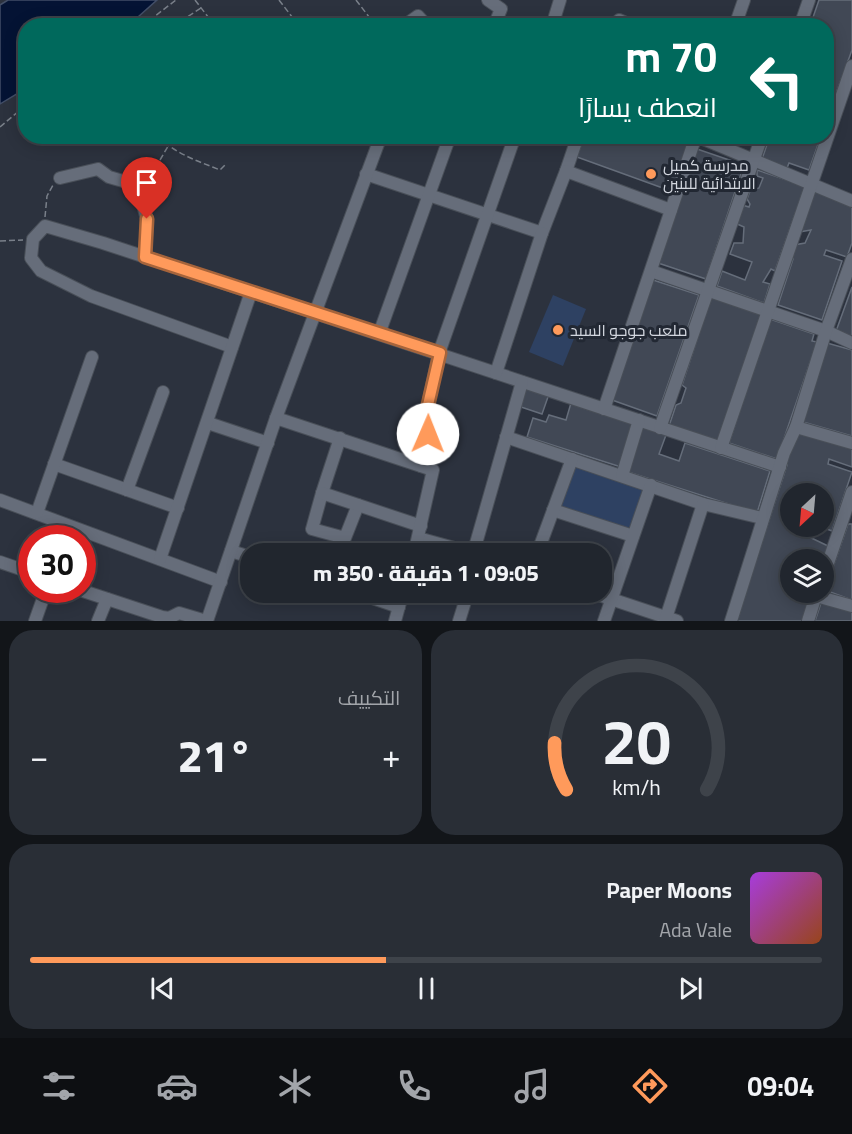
<!DOCTYPE html>
<html lang="ar">
<meta charset="utf-8">
<style>
:root{--surface:#21262e;--page:#292e36;--text:#f1f3f6;--muted:#a2a5aa;--line:#3e434a;--accent:#ff9a5b}
body{margin:0;font-family:Georgia,Cairo,serif;background:var(--page);color:var(--text);direction:rtl;height:100vh;display:flex;flex-direction:column;font-size:22px;white-space:nowrap}
*{box-sizing:border-box;margin:0}
p{font-size:20px;color:var(--muted)}
.icon{flex:none;width:33px;height:33px;fill:none;stroke:currentColor;stroke-width:2;stroke-linecap:round;stroke-linejoin:round}
.map{position:relative;height:621px;overflow:hidden;direction:ltr}
.sheet{display:flex;flex-direction:column;gap:9px;padding:9px;background:#121519;flex:1}
.sheet>*{flex:none}
.guide{position:absolute;left:18px;top:18px;width:816px;height:126px;border-radius:24px;box-shadow:0 3px 15px #0003,0 0 0 2px var(--line);direction:rtl;background:#00695c;color:#fff;overflow:hidden}
.needle{width:39px;rotate:206deg}
.buttons{position:absolute;left:780px;top:483px;display:grid;gap:12px}
.buttons a{display:grid;place-items:center;width:54px;height:54px;border-radius:50%;background:var(--surface);box-shadow:0 3px 15px #0003,0 0 0 2px var(--line);font-size:30px}
.speed{position:absolute;left:18px;top:525px;display:flex;gap:12px;font-size:30px;font-weight:700;text-align:center}
.speed>*{display:grid;place-content:center;width:78px;height:78px;border-radius:50%;background:var(--surface);box-shadow:0 3px 15px #0003,0 0 0 2px var(--line);line-height:1}
.speed .limit{border:9px solid #d22;background:#fff;color:#111}
.pin{position:absolute;display:grid;place-items:center;width:51px;height:51px;color:#fff;margin:-62px -26px;border-radius:50% 50% 50% 0;rotate:-45deg;box-shadow:0 0 6px #0007}
.pin .icon{rotate:45deg}
.me{position:absolute;width:66px;margin:-33px;rotate:1deg;stroke-linejoin:round;filter:drop-shadow(0 0 4px #0008)}
.turn{display:flex;align-items:center;gap:21px;height:126px;padding:0 18px;font-size:27px}
.turn .icon{width:78px;height:78px;stroke-width:2.5}
.turn b{display:block;font-size:42px;line-height:51px}
.big{font-size:45px;font-weight:800;line-height:1.1}
.sheet .tile{flex:1;display:flex;flex-direction:column;justify-content:center;gap:9px;min-width:0;padding:0 21px;border-radius:24px;background:var(--page)}
.sheet .dial{align-items:center;gap:0}
.dial svg{height:156px;overflow:visible;fill:none;stroke:var(--line);stroke-width:7;stroke-linecap:round;text-anchor:middle}
.dial text{fill:var(--text);stroke:none}
.song{display:flex;align-items:center;gap:18px}
.cover{width:72px;height:72px;border-radius:9px;background:linear-gradient(135deg,hsl(280 70% 55%),hsl(20 70% 35%))}
.played{height:6px;border-radius:3px;background:linear-gradient(90deg,var(--accent) 45%,var(--line) 45%)}
.keys{display:flex;justify-content:space-around;direction:ltr}
.heat{display:flex;justify-content:space-between;align-items:center;font-size:33px;direction:ltr}
.sheet .tiles{flex:1;display:grid;gap:9px;grid-template-columns:1fr 1fr}
.tile:last-child{grid-column:span 2}
.trip{position:absolute;left:240px;top:543px;width:372px;height:60px;border-radius:24px;background:var(--surface);box-shadow:0 3px 15px #0003,0 0 0 2px var(--line);font-weight:800;line-height:60px;text-align:center;direction:rtl}
.tabs{display:flex;height:96px;justify-content:space-around;align-items:center;background:#0d0f12;color:var(--muted)}
.tabs .icon{width:42px;height:42px}
.tabs .active{color:var(--accent)}
.tabs b{font-size:27px;color:var(--text)}
.map>svg:first-child{display:block}
.green{fill:#2e4162}
.water{fill:#041334;stroke:#424e67;stroke-width:1.5}
.building{fill:#414855;stroke:#656d7a;stroke-width:1.5}
.lines{fill:none;stroke-linecap:round;stroke-linejoin:round}
.minor-casing{stroke:#494f58;stroke-width:14}
.path{stroke:#7a808a;stroke-width:1.5;stroke-dasharray:6 3;stroke-linecap:butt}
.minor{stroke:#666d7a;stroke-width:12}
.route-casing{stroke:#a6643b;stroke-width:15}
.route{stroke:#ff9a5b;stroke-width:10}
.poi-dot{fill:#ff9a5b;stroke:#222833;stroke-width:2}
.labels{text-anchor:middle;stroke-width:6;stroke-linejoin:round;paint-order:stroke}
.poi-label{font-size:16px;fill:#d2d6de;stroke:#222833;text-anchor:start}
</style>
<div class="map">
<svg width="852" height="621" viewBox="0 0 852 621">
<rect width="100%" height="100%" fill="#2c323e"/>
<!-- green -->
<g class="green">
<path d="M553 295 586 309 563 366 529 352Z"/>
<path d="M572 459 651 485 633 536 553 510Z"/>
</g>
<!-- water -->
<path class="water" d="M8 0H157L129 25 26 26 25 89 0 104V5Z"/>
<!-- building -->
<g class="building">
<path d="M819 0H852V50L826 121V26H810Z"/>
<path d="M584 136H691L671 191 577 157Z"/>
<path d="M770 136H821L809 170 789 163 787 168 762 159Z"/>
<path d="M697 149 744 165 706 279 658 263Z"/>
<path d="M757 170 805 186 775 271 771 269 763 282 770 284 764 303 717 286 722 271 745 280 752 262 730 254 734 243H743L744 227 735 223 742 205 749 207 750 204 747 199 750 191 759 188 763 178 757 176Z"/>
<path d="M814 189 852 205V243L847 257 826 250 824 255 842 261 822 320 778 305 793 259 790 258 794 245 805 243 811 230 799 232Z"/>
<path d="M653 280 699 295 657 416 612 400Z"/>
<path d="M852 287V340L835 334Z"/>
<path d="M711 297 762 313 720 442 669 426 676 405 681 403 686 388 682 385Z"/>
<path d="M770 319 814 334 812 341 817 342 777 459 729 443Z"/>
<path d="M827 343 852 350V436L803 422Z"/>
<path d="M526 387 549 394 542 414 521 407Z"/>
<path d="M571 403 635 424 621 467 527 437 533 418 546 422 549 415 566 420Z"/>
<path d="M642 427 666 435 659 454 679 461 685 443 770 471 757 513 628 472Z"/>
<path d="M797 428 852 447V467L829 459 828 464 852 472 832 531 819 526H824V494H790V526H801L799 532 828 546 823 560H790V592H812L803 621H736L787 465 788 455Z"/>
<path d="M848 524H852V600L825 590Z"/>
<path d="M822 600 852 611V621H815Z"/>
</g>
<g class="lines">
<!-- minor casing -->
<g class="minor-casing">
<g id="minor">
<path d="M488 0 501 9 494 26"/>
<path d="M404 26 418 16 427 26"/>
<path d="M552 26 560 0"/>
<path d="M617 26 619 20 633 26"/>
<path d="M735 26 744 0"/>
<path d="M800 26 809 0"/>
<path d="M696 136 852 201"/>
<path d="M566 171 578 136"/>
<path d="M366 174 542 233 566 171 671 210"/>
<path d="M60 178 98 169 109 177 137 185 147 219 145 257"/>
<path d="M651 271 826 331 852 343"/>
<path d="M379 334 450 136"/>
<path d="M232 347 91 296 41 271 31 258 33 239 45 226 103 243 780 467"/>
<path d="M496 373 542 233"/>
<path d="M604 409 696 136"/>
<path d="M276 418 421 466"/>
<path d="M208 423 268 443"/>
<path d="M796 427 852 443"/>
<path d="M660 428 762 136"/>
<path d="M506 437 703 504 762 518"/>
<path d="M340 438 322 493 312 529 345 538 358 505"/>
<path d="M721 448 852 66"/>
<path d="M54 464 178 508"/>
<path d="M622 476 639 420"/>
<path d="M127 490 163 392"/>
<path d="M322 493 421 526"/>
<path d="M0 500 221 582"/>
<path d="M553 510 633 536"/>
<path d="M37 513 92 357"/>
<path d="M418 538 476 554"/>
<path d="M231 551 250 557"/>
<path d="M414 554 433 470 421 466 432 412 428 405 439 353 515 136"/>
<path d="M473 554 522 382"/>
<path d="M537 554 572 459"/>
<path d="M160 559 251 292"/>
<path d="M0 562 32 573"/>
<path d="M824 575 852 492"/>
<path d="M80 590 162 617 169 618 179 613 206 621"/>
<path d="M355 592 399 607"/>
<path d="M590 592 677 621"/>
<path d="M816 596 852 606"/>
<path d="M35 621 46 590"/>
<path d="M98 621 107 599"/>
<path d="M207 621 276 418 381 136"/>
<path d="M395 621 403 592"/>
<path d="M459 621 468 592"/>
<path d="M604 621 651 485"/>
<path d="M665 621 703 504"/>
<path d="M731 621 784 453 796 427 826 331 852 259"/>
<path d="M808 621 817 592"/>
</g>
</g>
<!-- path -->
<g class="path">
<path d="M195 0 215 26"/>
<path d="M279 0 299 26"/>
<path d="M356 0 376 26"/>
<path d="M142 26 176 0"/>
<path d="M173 26 201 8"/>
<path d="M0 127 26 105"/>
<path d="M158 136C175 154 198 161 220 170L226 164"/>
<path d="M160 160 174 136"/>
<path d="M45 217 47 196 53 185"/>
<path d="M0 241 23 240"/>
</g>
<!-- minor -->
<use href="#minor" class="minor"/>
</g>
<g class="lines">
<!-- route casing -->
<g class="route-casing">
<path id="route" d="M147 219 145 257 440 353 428 405 432 412 428 434"/>
</g>
<!-- route -->
<use href="#route" class="route"/>
</g>
<!-- markers -->
<g class="poi-dot">
<circle cx="651" cy="174" r="6"/>
<circle cx="558" cy="330" r="6"/>
</g>
<g class="labels">
<!-- poi labels -->
<g class="poi-label">
<text x="663" y="171">مدرسة كميل<tspan x="663" dy="18">الابتدائية للبنين</tspan></text>
<text x="570" y="336">ملعب جوجو السيد</text>
</g>
</g>
</svg>
<div class="buttons">
<a><svg class="needle" viewBox="-14 -14 28 28"><path d="M0-13l5 13h-10z" fill="#e53935"/><path d="M0 13l5-13h-10z" fill="#a2a5aa"/></svg></a>
<a><svg class="icon" aria-label="layers" viewBox="0 0 24 24"><path d="M12 4l9 5-9 5-9-5zM3 14l9 5 9-5"/></svg></a>
</div>
<div class="speed"><div class="limit">30</div></div>
<div class="pin" style="left:147px;top:219px;background:#d93025"><svg class="icon" aria-label="arrive" viewBox="0 0 24 24"><path d="M6 21V4h12l-3 4 3 4H6"/></svg></div>
<svg class="me" style="left:428px;top:434px" viewBox="-20 -20 40 40"><circle r="19" fill="#fff"/><path d="M0-13L10 11 0 6-10 11z" fill="#ff9a5b"/></svg>
<div class="trip">09:05 · 1 دقيقة · 350 m</div>
<div class="guide">
<div class="turn"><svg class="icon" aria-label="left" viewBox="0 0 24 24"><path d="M17 20v-9H6M10 6l-5 5 5 5"/></svg><div><b>70 m</b>انعطف يسارًا</div></div>
</div>
</div>
<section class="sheet">
<div class="tiles">
<div class="tile dial"><svg viewBox="0 0 100 80">
<path d="M14 69A42 42 0 1 1 86 69"/>
<path d="M14 69A42 42 0 0 1 8 45" stroke="#ff9a5b"/>
<text x="50" y="56" font-size="32" font-weight="700">20</text>
<text x="50" y="72" font-size="11">km/h</text>
</svg></div>
<div class="tile"><p>التكييف</p>
<div class="heat"><a>−</a><b class="big">21°</b><a>+</a></div>
</div>
<div class="tile">
<div class="song"><i class="cover"></i><div><b>Paper Moons</b><p>Ada Vale</p></div></div>
<div class="played"></div>
<div class="keys"><svg class="icon" aria-label="previous" viewBox="0 0 24 24"><path d="M18 5L8 12l10 7zM5 5v14"/></svg><svg class="icon" aria-label="pause" viewBox="0 0 24 24"><path d="M8 5v14M16 5v14"/></svg><svg class="icon" aria-label="next" viewBox="0 0 24 24"><path d="M6 5l10 7-10 7zM19 5v14"/></svg></div>
</div>
</div>
</section>
<nav class="tabs">
<b>09:04</b>
<svg class="icon active" aria-label="directions" viewBox="0 0 24 24"><path d="M12 3l9 9-9 9-9-9zM9 14v-3h6M13 9l2 2-2 2"/></svg>
<svg class="icon" aria-label="music" viewBox="0 0 24 24"><path d="M9 18V5l10-2v13"/><circle cx="6" cy="18" r="3"/><circle cx="16" cy="16" r="3"/></svg>
<svg class="icon" aria-label="phone" viewBox="0 0 24 24"><path d="M5 4h4l2 5-3 2q2 4 5 5l2-3 5 2v4C11 20 4 13 5 4z"/></svg>
<svg class="icon" aria-label="climate" viewBox="0 0 24 24"><path d="M12 3v18M4 7l16 10M4 17L20 7"/></svg>
<svg class="icon" aria-label="car" viewBox="0 0 24 24"><path d="M5 17H2v-5l4-1 3-4h7l3 4 3 1v5h-3M9 17h6M6 11h13"/><circle cx="7" cy="17" r="2"/><circle cx="17" cy="17" r="2"/></svg>
<svg class="icon" aria-label="filters" viewBox="0 0 24 24"><path d="M4 7h16M4 17h16"/><circle cx="9" cy="7" r="2"/><circle cx="15" cy="17" r="2"/></svg>
</nav>
